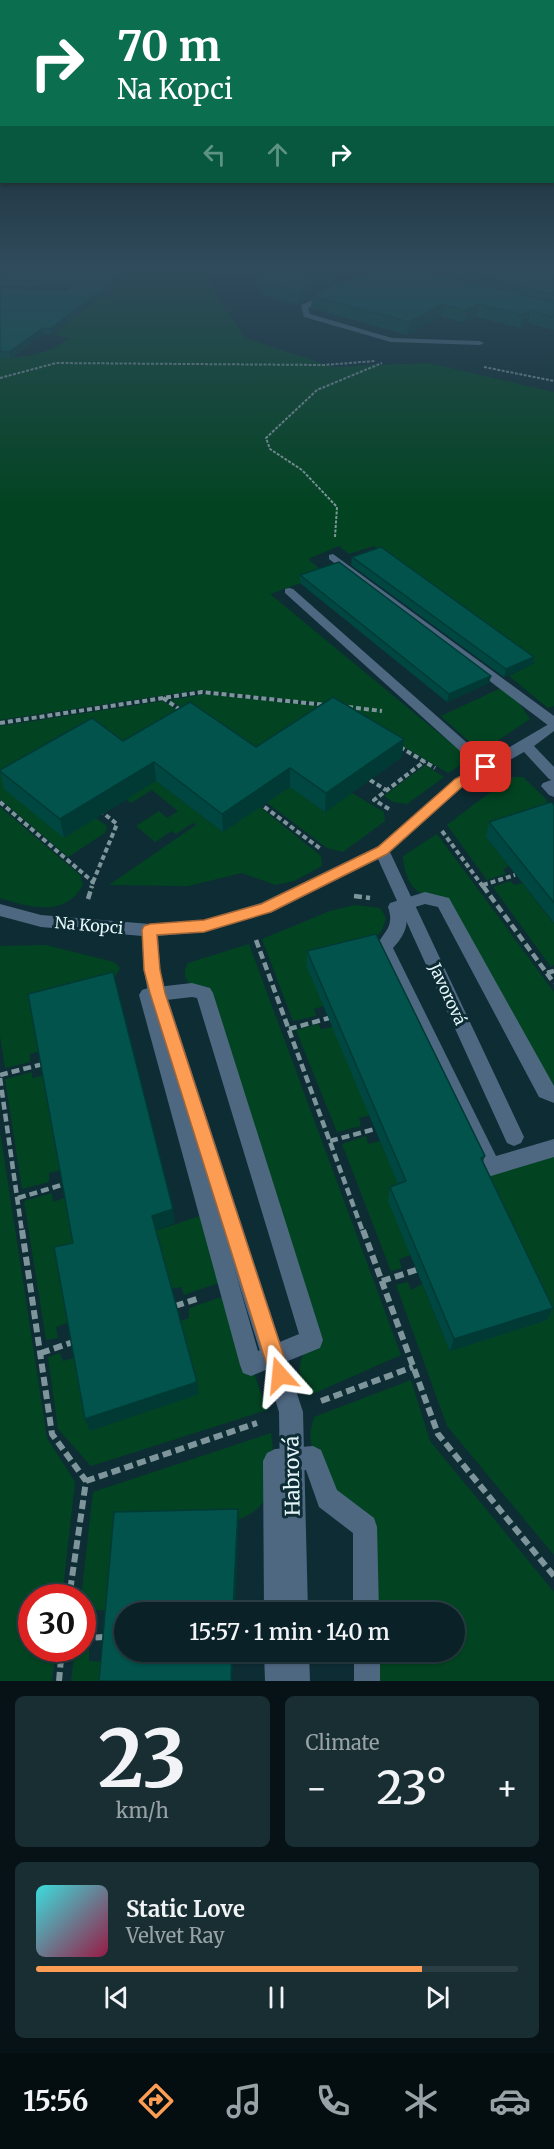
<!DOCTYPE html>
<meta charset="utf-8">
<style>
:root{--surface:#0a2127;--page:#182e33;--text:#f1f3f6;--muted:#99a3a7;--line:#2a3e44;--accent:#fc9d53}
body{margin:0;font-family:Merriweather,serif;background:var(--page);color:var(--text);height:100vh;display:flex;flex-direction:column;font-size:22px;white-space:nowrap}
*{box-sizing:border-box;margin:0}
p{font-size:20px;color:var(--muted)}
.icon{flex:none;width:33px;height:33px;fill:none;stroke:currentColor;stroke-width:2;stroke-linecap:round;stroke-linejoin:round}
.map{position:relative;height:1681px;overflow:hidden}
.details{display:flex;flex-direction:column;gap:15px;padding:15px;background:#061215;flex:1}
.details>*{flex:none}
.guide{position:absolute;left:0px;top:0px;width:555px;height:183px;box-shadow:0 2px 4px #0004,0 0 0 2px var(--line);background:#0b6e4f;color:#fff;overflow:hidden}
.speed{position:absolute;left:18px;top:1584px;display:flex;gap:12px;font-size:30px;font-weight:700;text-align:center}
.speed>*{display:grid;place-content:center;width:78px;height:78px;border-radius:50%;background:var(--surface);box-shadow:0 2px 4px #0004,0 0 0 2px var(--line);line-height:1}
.speed .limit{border:9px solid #d22;background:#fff;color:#111}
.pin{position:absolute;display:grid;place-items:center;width:51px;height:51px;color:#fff;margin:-26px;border-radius:12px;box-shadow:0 3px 9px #0006}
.me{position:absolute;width:66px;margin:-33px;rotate:342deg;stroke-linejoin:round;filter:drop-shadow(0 0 4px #0008)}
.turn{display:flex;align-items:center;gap:21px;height:126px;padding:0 18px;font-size:27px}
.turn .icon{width:78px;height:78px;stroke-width:2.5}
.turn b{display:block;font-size:42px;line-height:51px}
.lanes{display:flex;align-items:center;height:57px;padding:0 18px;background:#0003;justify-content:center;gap:30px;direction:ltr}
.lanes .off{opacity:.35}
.big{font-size:45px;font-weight:600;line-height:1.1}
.details .card{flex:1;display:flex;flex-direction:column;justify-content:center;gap:9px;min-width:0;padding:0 21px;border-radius:9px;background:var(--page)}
.details .dial{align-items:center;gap:0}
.dial b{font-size:78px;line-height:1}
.song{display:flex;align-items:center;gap:18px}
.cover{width:72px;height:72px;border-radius:9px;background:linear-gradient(135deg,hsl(180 70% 55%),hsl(340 70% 35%))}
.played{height:6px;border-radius:3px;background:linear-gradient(90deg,var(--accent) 80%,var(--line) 80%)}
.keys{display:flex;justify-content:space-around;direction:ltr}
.heat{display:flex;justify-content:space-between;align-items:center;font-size:33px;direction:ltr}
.details .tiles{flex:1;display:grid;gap:15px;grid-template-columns:1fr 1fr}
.card:last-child{grid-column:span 2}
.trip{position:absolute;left:114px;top:1602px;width:351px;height:60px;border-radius:30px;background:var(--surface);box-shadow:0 2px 4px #0004,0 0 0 2px var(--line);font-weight:600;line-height:60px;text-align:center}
.tabs{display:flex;height:96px;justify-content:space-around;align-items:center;background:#040d10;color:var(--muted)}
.tabs .icon{width:42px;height:42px}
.tabs .active{color:var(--accent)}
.tabs b{font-size:27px;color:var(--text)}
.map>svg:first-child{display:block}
.green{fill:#024422}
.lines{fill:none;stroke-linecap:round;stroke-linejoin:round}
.path-far3{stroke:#7e959b;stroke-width:2;stroke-dasharray:3 1.5;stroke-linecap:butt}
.path-far2{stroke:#7e959b;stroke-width:4;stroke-dasharray:5 3;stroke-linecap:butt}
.path-far1{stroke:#7e959b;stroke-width:4.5;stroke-dasharray:8 4;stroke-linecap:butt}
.path{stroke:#7e959b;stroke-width:6;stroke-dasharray:9 4.5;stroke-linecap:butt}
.service{fill:#4f6882;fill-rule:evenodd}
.minor{fill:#4f6882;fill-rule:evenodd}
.wall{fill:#014741;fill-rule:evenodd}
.shaded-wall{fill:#013a35}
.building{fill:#01534c;stroke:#013a35;stroke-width:1.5}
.route{fill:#fc9d53;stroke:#a46636;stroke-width:1.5}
.labels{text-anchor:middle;stroke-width:6;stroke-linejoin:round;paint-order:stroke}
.street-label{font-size:16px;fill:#e6f7fc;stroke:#0e2c34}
.near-street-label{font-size:20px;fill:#e6f7fc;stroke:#0e2c34}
</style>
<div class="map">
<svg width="554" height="1681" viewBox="0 0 554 1681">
<rect width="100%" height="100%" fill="#0e2c34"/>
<!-- green -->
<g class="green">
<path d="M120 269H205L220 301 245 338 333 367 428 363 554 392V706L548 708 509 676 535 663 374 546 349 554 339 546 308 559 326 574 270 594 470 759 448 773 332 704 199 690 0 720V357C22 360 53 352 69 338L54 335 79 313 66 296 108 297Z"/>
<path d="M501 688 520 704 530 719 481 752 441 716Z"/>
<path d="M206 694 329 707 255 755 170 700Z"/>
<path d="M163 701 192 720 63 838 96 818 107 826 105 833 68 857 0 799V726Z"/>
<path d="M425 765 444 777 407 804 393 802 384 796Z"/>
<path d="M510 777H523L547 800 545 806 486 837 509 866 503 869 506 874 487 880 447 825Z"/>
<path d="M156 781 223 832 260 807 321 856 322 866 294 881 275 885 242 873 188 886 109 885 196 825 193 823 176 834 172 831 155 842 136 826 159 811 167 818 178 811 152 790 131 803 126 799Z"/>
<path d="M282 781 325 812 352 793 384 812 385 821 343 852 327 848 265 801Z"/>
<path d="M0 807 80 875 83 885C65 917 31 908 0 898Z"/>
<path d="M437 834 554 992V1095L443 902C416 895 405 885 403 856Z"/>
<path d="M510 881 514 885 522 883 554 924V965L551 967 493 887Z"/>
<path d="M355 905 380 908 386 918 382 930 323 1006 314 1009 316 1016 293 1021 262 939 330 911Z"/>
<path d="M249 944 401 1355 308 1396C298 1376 297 1369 305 1349L204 993C191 986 179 979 188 963Z"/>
<path d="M46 945 114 962 120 968 114 978 40 1051 30 1054V1062L5 1068 0 1036V946Z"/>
<path d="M318 1024 321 1029 333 1027 370 1115 359 1118 361 1126 337 1132 296 1030Z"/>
<path d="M32 1072V1078L45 1075 62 1170 49 1173V1182L22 1189 5 1079Z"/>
<path d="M0 1131 47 1438 75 1482 62 1597 32 1598V1648L56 1649 52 1681H0Z"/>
<path d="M366 1136 368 1144 380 1141 403 1195 411 1255 399 1259 402 1268 391 1271 342 1144Z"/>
<path d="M554 1148V1555L447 1426 396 1285 408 1282 411 1290 422 1284 450 1351 547 1320 477 1172Z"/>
<path d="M52 1193 53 1202 67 1197 78 1257 70 1322 56 1327 58 1338 46 1340 24 1201Z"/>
<path d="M209 1213 227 1280 184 1295 181 1287 171 1289 155 1231Z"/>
<path d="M231 1294 251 1365 267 1410 91 1466 58 1429 48 1357 60 1353 63 1361 77 1357 189 1318V1308Z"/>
<path d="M411 1380 430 1441 554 1592V1681H367V1652H454V1612H366L365 1527 328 1498 313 1458 310 1434 314 1417Z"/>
<path d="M271 1433C276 1468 277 1506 239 1519L111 1611 96 1610 93 1625 83 1624 82 1598H81L93 1492Z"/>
<path d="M89 1646V1661L106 1662 104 1681H71L75 1649Z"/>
</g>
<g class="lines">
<!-- path-far3 -->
<g class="path-far3">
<path d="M484 367 554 381"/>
<path d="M0 378 56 363 324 365 375 361"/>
<path d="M335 537 337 507 302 470 270 449 266 438 317 390 382 363"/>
</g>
<!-- path-far2 -->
<g class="path-far2">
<path d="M163 698 182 711"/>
<path d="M348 707 382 711"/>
<path d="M0 723 202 692 326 705"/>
<path d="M400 747 435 768"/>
<path d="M370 780 386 790"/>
<path d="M0 802 93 882 91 888"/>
<path d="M258 802 322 850"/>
<path d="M389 809 374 800 425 761"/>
<path d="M442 831 484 888"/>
<path d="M93 882 117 824 103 813"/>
<path d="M483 885 515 875"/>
</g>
<!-- path-far1 -->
<g class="path-far1">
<path d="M483 886 554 983"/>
<path d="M354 896 370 898"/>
<path d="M88 899 92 886"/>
<path d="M256 940 363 1232"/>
<path d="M547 973 554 971"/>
<path d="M289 1029 329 1018"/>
<path d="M0 1075 43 1064"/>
<path d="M0 1078 22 1232"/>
<path d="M330 1141 375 1129"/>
<path d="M18 1198 65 1184"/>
</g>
<!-- path -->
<g class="path">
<path d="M22 1230 52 1434 86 1481 69 1598"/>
<path d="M363 1230 438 1434 554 1576"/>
<path d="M382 1281 416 1270"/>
<path d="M175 1306 200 1298"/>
<path d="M41 1353 73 1342"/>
<path d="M321 1401 413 1367"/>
<path d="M86 1481 257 1423"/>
<path d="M82 1638 106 1637"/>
<path d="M59 1681 62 1648"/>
</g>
<!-- service -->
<g class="service">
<path d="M331 292 334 296 308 308 310 314 392 338 480 341 484 343 480 345 391 342 304 317 301 305Z"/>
<path d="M333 554 554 716V727L549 726 329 559V555Z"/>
<path d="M289 588 293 589 491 764 493 767 491 770H481L285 593V589Z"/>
<path d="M554 779V797L549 795 541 786 543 783Z"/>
<path d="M425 892 449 898 554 1086V1103L539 1097 438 907 425 904 405 910C410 926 403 937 393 948L496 1156 554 1139V1157L491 1176 484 1173 376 947C384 931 395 927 388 907L390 903Z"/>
<path d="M192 983 210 988 213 993 323 1340 320 1348 251 1376 243 1373 240 1365 139 995 142 990 148 988ZM192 997 197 998 299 1334 258 1351 158 1001Z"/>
<path d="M313 1446 321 1450 337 1490 374 1518 377 1527 379 1612H353V1533L319 1507 306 1470 287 1472 290 1612H264L263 1461 267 1453 275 1449Z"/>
<path d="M264 1652H290L291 1681H265Z"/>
<rect x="354" y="1652" width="26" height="29"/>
</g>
<!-- minor -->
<g class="minor">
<path d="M554 721V731L534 746 554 767V781L549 779 524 752 465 785 390 852 524 1137 521 1143 514 1146 507 1143 378 859 272 912 204 932 158 936 160 970 166 993 303 1412 308 1612H282L279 1412 148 993 144 970 142 936 41 927 0 916V904L41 915 150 924 204 920 261 903 377 847 455 779Z"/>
<path d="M283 1652H309L310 1681H284Z"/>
</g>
</g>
<!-- wall -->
<g class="wall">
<path d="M0 269H122L113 288 51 335 44 334 10 359 0 357V288L66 290 68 288 0 286Z"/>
<path d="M244 269H440L433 273 441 274 442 269H537L554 273V330L528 323 520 328 477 317 464 323 442 317 407 335 311 308 312 297 299 305 265 296ZM322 282 332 286 322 291Z"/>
<path d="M352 557 534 657 533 664 504 677 351 565Z"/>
<path d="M300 575 491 676 489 683 447 702 300 583Z"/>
<path d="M123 741 256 747 402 757 325 812 290 787 223 832 156 781 64 838 4 789 0 770Z"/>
<path d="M554 805V923L486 837 489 822Z"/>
<path d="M307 951 485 1156 483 1162 553 1308 547 1320 450 1351 388 1201 390 1187 398 1184 307 967Z"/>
</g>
<!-- shaded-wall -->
<g class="shaded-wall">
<path d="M119 269H122L113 288 51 335 50 329Z"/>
<path d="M355 269H385L334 287 335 275Z"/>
<path d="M428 269H440L427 276Z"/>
<path d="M322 279V291L312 296V297L299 305V293Z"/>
<path d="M443 304 442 317 407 335 409 322Z"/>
<path d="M478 304 477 317 464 323 466 311Z"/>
<path d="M530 311 528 323 520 328 522 315Z"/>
<path d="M43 328 44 334 10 359 9 352Z"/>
<path d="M534 657 533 664 504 677 506 669Z"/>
<path d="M491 676 489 683 447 702 449 694Z"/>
<path d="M404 739 402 757 325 812 326 793Z"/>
<path d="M154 762 156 781 64 838 60 819Z"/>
<path d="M290 768V787L223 832 222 814Z"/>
<path d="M173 1209 175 1223 155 1231 152 1216Z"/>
<path d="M553 1308 547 1320 450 1351 454 1339Z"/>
<path d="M197 1382 199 1394 90 1431 85 1419Z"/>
<path d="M238 1509 239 1519 235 1612H233Z"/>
<path d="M232 1652H234L232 1681H231Z"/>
</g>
<!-- building -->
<g class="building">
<path d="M0 269H119L113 282 50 329 43 328 9 352 0 351V288L66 290 72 285 66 282 0 280Z"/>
<path d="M254 269H298L322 279 299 293 265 283Z"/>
<path d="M321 269H355L335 275Z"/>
<path d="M382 269H419L554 302V317L530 311 522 315 478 304 466 311 443 304 409 322 312 296 342 281Z"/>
<path d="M450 269H537L554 273V295Z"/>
<path d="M381 547 534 657 506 669 352 557Z"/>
<path d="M339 562 491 676 449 694 300 575Z"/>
<path d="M333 697 404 739 326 793 290 768 222 814 154 762 60 819 0 771V770L92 718 123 741 190 702 256 747Z"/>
<path d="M551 802 554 805V903L489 822Z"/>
<path d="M376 934 485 1156 481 1158 553 1308 454 1339 390 1187 406 1181 307 951Z"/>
<path d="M113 972 173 1209 152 1216 197 1382 85 1419 54 1247 73 1243 28 994Z"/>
<path d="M238 1509 233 1612H124V1652H232L231 1681H99L114 1512Z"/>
</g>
<!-- sky -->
<linearGradient id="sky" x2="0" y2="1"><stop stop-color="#08181d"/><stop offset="0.53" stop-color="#304b5c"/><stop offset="1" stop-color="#304b5c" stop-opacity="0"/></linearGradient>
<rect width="554" height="504" fill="url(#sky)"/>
<!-- route -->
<path class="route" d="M486 763 492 767 490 770 464 785 387 854 271 912 204 932 157 935 160 970 165 993 290 1375 287 1382 280 1385 273 1382 270 1375 150 993 144 970 142 930 144 926 150 924 204 920 261 904 378 847 455 779Z"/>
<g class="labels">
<!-- street labels -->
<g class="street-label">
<text transform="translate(89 925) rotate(5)" y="6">Na Kopci</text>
<text transform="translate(448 994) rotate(65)" y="6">Javorová</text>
</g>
<!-- near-street labels -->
<g class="near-street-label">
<text transform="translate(292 1476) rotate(-91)" y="7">Habrová</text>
</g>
</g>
</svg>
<div class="speed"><div class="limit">30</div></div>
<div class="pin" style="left:486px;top:767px;background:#d93025"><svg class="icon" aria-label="arrive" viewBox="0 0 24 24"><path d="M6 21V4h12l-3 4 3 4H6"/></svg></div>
<svg class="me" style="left:280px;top:1375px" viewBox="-20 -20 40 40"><path d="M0-17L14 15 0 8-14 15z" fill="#fc9d53" stroke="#fff" stroke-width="4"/></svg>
<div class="trip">15:57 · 1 min · 140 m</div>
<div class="guide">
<div class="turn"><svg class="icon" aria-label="right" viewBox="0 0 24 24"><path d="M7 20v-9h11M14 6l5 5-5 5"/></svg><div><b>70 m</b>Na Kopci</div></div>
<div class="lanes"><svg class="icon off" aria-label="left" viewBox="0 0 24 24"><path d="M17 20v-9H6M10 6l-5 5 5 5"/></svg><svg class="icon off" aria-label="ahead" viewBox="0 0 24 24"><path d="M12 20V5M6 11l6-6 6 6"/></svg><svg class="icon" aria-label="right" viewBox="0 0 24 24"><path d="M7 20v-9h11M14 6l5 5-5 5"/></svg></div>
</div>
</div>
<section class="details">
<div class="tiles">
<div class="card dial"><b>23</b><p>km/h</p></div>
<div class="card"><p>Climate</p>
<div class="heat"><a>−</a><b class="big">23°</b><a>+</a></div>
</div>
<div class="card">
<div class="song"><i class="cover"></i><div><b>Static Love</b><p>Velvet Ray</p></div></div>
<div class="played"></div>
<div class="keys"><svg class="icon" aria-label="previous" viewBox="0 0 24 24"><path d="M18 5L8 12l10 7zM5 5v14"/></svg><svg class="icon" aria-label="pause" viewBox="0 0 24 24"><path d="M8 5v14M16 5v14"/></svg><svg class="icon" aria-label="next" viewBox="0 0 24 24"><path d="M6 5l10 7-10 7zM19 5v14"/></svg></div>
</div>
</div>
</section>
<nav class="tabs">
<b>15:56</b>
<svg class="icon active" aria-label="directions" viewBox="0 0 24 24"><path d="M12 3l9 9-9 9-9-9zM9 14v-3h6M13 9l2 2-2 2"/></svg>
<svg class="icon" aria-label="music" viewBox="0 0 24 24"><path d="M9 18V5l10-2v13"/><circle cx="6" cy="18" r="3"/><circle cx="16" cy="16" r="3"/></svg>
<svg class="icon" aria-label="phone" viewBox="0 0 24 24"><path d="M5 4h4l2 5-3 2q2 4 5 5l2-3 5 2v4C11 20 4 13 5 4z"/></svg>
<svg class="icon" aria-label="climate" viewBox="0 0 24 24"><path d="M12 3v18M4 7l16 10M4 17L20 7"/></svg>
<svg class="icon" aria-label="car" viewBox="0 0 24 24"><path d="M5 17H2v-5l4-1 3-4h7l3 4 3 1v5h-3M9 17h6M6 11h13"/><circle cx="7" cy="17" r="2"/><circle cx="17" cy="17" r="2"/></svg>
</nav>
